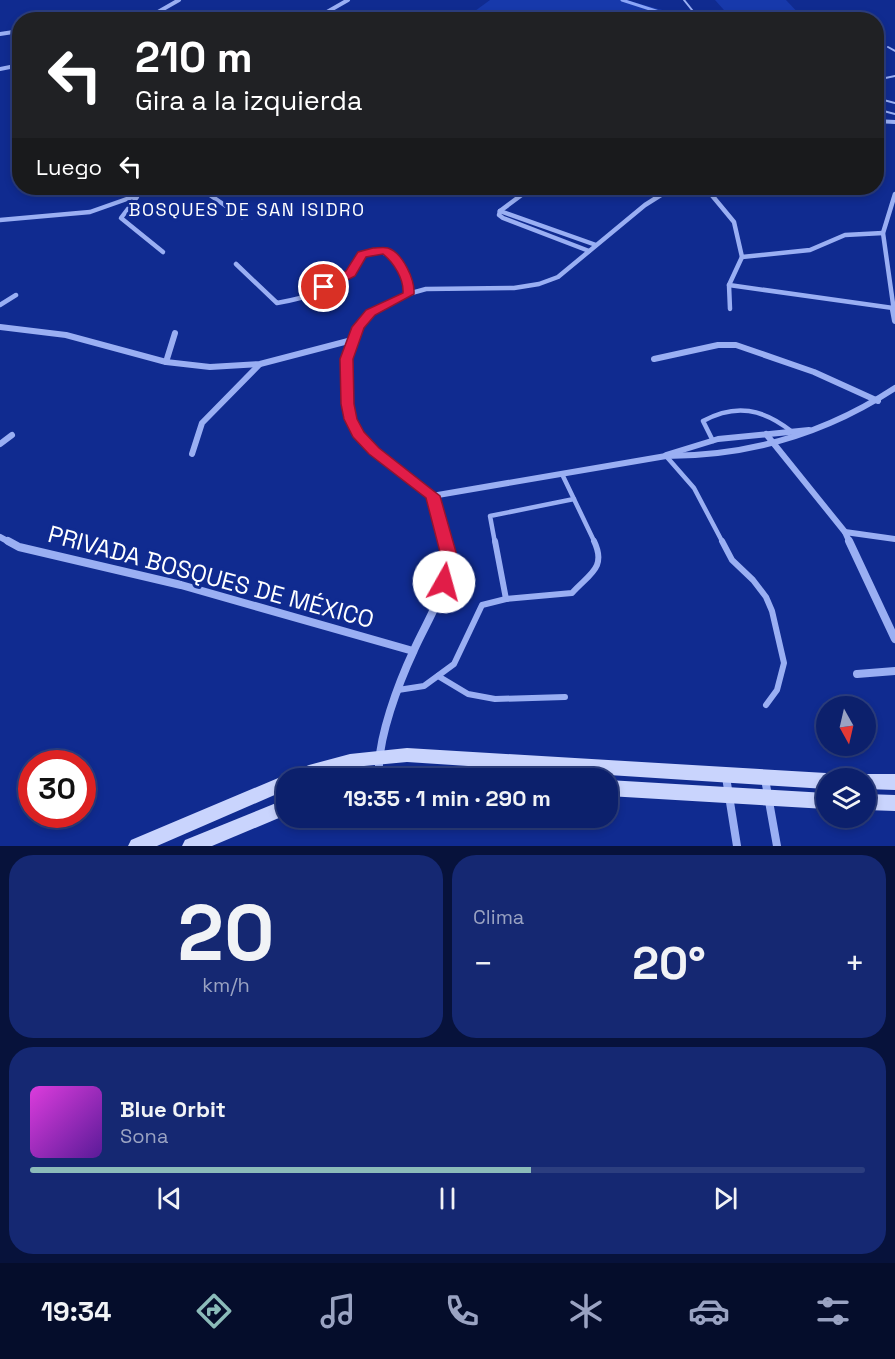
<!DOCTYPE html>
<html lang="es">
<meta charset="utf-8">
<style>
:root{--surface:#0c206c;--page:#152872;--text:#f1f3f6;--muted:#9aa3c2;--line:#2c3e7f;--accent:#8bbbb9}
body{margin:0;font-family:"Space Grotesk",sans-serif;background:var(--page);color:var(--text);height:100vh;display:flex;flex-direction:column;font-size:22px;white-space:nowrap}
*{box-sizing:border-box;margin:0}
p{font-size:20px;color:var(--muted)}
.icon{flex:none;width:33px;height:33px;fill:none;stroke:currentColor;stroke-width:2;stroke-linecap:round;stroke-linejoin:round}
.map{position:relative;height:846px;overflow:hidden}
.sheet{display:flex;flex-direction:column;gap:9px;padding:9px;background:#07123b;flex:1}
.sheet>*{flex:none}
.guide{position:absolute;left:12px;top:12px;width:872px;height:183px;border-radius:24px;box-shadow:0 3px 9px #0003,0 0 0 2px var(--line);background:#202124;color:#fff;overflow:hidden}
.needle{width:39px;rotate:172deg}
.controls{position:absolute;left:816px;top:696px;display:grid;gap:12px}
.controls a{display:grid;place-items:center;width:60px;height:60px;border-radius:50%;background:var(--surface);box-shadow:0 3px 9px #0003,0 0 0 2px var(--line);font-size:30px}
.speed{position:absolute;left:18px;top:750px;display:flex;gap:12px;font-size:30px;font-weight:700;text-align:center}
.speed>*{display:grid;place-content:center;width:78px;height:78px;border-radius:50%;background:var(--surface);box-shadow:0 3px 9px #0003,0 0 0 2px var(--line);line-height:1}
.speed .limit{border:9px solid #d22;background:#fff;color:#111}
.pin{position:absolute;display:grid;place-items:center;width:51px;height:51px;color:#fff;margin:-26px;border:3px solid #fff;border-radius:50%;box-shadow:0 2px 6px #0007}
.me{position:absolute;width:66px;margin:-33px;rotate:7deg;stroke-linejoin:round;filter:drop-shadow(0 0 4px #0008)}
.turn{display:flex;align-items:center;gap:21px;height:126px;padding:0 24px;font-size:27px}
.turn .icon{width:78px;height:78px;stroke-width:2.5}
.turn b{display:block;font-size:42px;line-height:51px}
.then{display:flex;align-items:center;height:57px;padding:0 24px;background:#0003;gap:12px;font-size:22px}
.big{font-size:45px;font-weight:700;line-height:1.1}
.sheet .card{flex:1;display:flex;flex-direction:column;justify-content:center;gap:9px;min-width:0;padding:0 21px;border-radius:24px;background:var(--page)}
.sheet .dial{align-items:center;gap:0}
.dial b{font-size:78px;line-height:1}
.song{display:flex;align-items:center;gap:18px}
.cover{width:72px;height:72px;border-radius:9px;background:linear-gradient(135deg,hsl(300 70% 55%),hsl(270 70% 35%))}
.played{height:6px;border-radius:3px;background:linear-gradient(90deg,var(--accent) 60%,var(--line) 60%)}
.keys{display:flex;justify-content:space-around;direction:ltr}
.heat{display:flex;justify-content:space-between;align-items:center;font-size:33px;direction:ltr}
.sheet .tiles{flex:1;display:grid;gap:9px;grid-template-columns:1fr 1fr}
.card:last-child{grid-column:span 2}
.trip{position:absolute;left:276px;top:768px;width:342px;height:60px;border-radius:24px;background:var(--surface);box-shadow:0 3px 9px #0003,0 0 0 2px var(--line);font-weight:700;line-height:60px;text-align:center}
.tab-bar{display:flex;height:96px;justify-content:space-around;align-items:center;background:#050d2b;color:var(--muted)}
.tab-bar .icon{width:42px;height:42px}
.tab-bar .on{color:var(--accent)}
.tab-bar b{font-size:27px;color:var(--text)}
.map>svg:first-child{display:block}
.green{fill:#1739ab}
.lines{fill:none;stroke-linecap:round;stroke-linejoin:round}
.stream{stroke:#8ba5f7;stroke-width:3}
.service-far2{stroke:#9aaff3;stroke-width:2}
.service-far1{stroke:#9aaff3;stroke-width:4.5}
.service{stroke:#9aaff3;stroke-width:6}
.minor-far3{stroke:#9aaff3;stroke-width:4}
.minor-far2{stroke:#9aaff3;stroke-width:4.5}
.minor-far1{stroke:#9aaff3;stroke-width:6}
.minor{stroke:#9aaff3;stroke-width:8}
.secondary{fill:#c9d4fd;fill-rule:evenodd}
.route{fill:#e11d48;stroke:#92132f;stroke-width:1.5}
.labels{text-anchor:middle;stroke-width:6;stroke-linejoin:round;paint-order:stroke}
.far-neighbourhood-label{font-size:18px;letter-spacing:1.5px;fill:#fff;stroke:#102b90}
.near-street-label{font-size:24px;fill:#fff;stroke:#102b90}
</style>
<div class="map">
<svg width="895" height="846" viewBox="0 0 895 846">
<rect width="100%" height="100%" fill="#102b90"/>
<!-- green -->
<g class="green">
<path d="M490 0H626L695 19 501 20 475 11Z"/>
<path d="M715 0H786L804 19H732Z"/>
</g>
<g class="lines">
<!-- stream -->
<path class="stream" d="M622 0 684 20"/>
<!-- service-far2 -->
<g class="service-far2">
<path d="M684 0 700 20"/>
<path d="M888 47 895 51"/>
<path d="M876 80 895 76"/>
<path d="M876 98 895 103"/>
<path d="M876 109 895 114"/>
</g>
<!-- service-far1 -->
<g class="service-far1">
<path d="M713 441 703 421C736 403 763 409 791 431"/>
<path d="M666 456 694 488 723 543"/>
<path d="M562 474 595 543"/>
<path d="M495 543 490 516 574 499"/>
</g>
<!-- service -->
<g class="service">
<path d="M495 541 506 599"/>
<path d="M722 541 732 560 753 580 766 597 772 611 784 663 777 690 766 705"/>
<path d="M438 676 468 694 495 699 565 697"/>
<path d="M398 690 424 686 454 664 482 605 506 599 572 593C589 574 607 568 594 541"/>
</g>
<!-- minor-far3 -->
<g class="minor-far3">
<path d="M105 20 158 12 179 0"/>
<path d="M313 20 348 0"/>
<path d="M518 20 530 14"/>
<path d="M0 34 20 31"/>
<path d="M0 69 20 65"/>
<path d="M876 121 895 122"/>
</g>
<!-- minor-far2 -->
<g class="minor-far2">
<path d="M203 188 204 191 242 217"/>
<path d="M711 188 710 193 734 222 742 257 729 285 730 309"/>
<path d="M137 197 121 218 163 252"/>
<path d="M500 211 499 215 503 218 589 251"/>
<path d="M500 211 596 245"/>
<path d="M500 211 531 188"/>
<path d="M0 220 90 212 158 188"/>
<path d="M742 257 810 250 845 235 883 233"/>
<path d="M236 264 277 303C300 299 331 291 349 275 355 270 358 262 362 255 392 244 408 266 408 294"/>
<path d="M729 285 893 308"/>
<path d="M0 305 16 295"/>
<path d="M373 311 408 294 426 289 514 288 539 284 558 277 645 205 672 188"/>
<path d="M894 311 883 233 895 194"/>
</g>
<!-- minor-far1 -->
<g class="minor-far1">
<path d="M376 310 370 313 358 327 347 359V404L350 419 358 434 374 451 432 496 445 543"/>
<path d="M893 310 895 321"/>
<path d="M0 327 66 335 166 362 210 367 260 364 352 340"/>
<path d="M654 359 718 345H736L814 372 878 401"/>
<path d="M166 362 175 333"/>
<path d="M766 434 845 532 850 543"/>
<path d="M0 444 12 435"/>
<path d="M192 454 202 423 259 365"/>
<path d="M666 455 718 439 809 430"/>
<path d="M432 496 666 456C750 456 825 434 895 388"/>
<path d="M845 532 895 539"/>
<path d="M0 537 11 543"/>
</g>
<!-- minor -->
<g class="minor">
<path d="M8 541 19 547 181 585 413 651"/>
<path d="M849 541 895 639"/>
<path d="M857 674 895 671"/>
<path d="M379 774C377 739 399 682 414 650 429 616 456 580 445 541"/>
<path d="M726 777 737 846"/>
<path d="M765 779 777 846"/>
</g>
<!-- secondary -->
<g class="secondary">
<path d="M407 748 826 773 832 776 833 778H826V789L407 762 364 766 314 778H286V790L157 846H128L131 840 309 765 350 754Z"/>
<path d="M406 766 481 770 487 773 489 778H352L354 773 360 770Z"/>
<path d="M866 774H895V790L866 789V778H859Z"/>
<path d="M608 780 826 793V809L608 796Z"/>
<path d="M866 794 895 795V811L866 810Z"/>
<path d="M286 799V815L212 846H182L185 840Z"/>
</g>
</g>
<!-- route -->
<path class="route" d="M373 248C377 248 384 247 388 248 403 253 415 280 414 294L375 315 364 328 353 359 354 404 357 419 364 432 379 448 440 496 456 552 452 582 450 586H438L436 582 440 552 426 498 369 454 353 437 344 419 341 404 340 359 352 327 366 310 403 293C404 279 394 263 383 254L366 257 355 276 328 290 324 291 318 287 346 271 358 252Z"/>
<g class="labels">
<!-- far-neighbourhood labels -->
<g class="far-neighbourhood-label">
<text x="247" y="216">BOSQUES DE SAN ISIDRO</text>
</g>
<!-- near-street labels -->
<g class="near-street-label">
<text transform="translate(211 577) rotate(15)" y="8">PRIVADA BOSQUES DE MÉXICO</text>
</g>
</g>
</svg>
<div class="controls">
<a><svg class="needle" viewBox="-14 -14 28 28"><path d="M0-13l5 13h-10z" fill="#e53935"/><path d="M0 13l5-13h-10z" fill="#9aa3c2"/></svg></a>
<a><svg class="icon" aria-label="layers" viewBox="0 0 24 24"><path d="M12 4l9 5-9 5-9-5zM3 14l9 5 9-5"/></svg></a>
</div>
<div class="speed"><div class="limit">30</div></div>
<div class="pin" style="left:324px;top:287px;background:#d93025"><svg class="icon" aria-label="arrive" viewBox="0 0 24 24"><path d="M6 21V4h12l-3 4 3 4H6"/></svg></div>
<svg class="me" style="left:444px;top:582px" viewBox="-20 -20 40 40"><circle r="19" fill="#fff"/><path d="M0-13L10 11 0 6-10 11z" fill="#e11d48"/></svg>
<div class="trip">19:35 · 1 min · 290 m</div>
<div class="guide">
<div class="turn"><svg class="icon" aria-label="left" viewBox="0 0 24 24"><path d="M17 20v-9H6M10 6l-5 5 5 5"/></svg><div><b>210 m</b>Gira a la izquierda</div></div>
<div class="then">Luego<svg class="icon" aria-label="left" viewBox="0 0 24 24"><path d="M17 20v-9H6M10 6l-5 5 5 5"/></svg></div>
</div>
</div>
<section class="sheet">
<div class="tiles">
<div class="card dial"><b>20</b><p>km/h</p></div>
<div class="card"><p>Clima</p>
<div class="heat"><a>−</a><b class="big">20°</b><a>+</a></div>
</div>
<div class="card">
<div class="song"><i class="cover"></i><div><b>Blue Orbit</b><p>Sona</p></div></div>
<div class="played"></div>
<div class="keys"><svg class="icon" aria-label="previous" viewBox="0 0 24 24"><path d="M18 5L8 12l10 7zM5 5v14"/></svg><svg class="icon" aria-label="pause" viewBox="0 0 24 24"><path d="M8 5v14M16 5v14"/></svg><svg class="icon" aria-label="next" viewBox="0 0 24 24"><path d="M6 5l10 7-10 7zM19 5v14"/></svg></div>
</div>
</div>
</section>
<nav class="tab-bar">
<b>19:34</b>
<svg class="icon on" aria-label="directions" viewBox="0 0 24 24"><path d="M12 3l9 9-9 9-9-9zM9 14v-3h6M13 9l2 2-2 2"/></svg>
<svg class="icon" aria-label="music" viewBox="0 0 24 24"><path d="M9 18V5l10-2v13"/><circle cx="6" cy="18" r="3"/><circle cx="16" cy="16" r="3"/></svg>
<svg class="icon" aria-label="phone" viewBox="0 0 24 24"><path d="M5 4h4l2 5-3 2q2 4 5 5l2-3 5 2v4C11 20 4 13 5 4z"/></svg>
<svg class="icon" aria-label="climate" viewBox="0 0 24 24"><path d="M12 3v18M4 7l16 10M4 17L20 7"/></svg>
<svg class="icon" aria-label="car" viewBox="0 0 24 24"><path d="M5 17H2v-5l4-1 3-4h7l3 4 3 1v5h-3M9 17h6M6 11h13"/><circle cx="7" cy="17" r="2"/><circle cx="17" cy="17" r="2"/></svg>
<svg class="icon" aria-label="filters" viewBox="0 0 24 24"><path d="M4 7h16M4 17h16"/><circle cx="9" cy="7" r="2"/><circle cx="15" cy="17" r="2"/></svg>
</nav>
